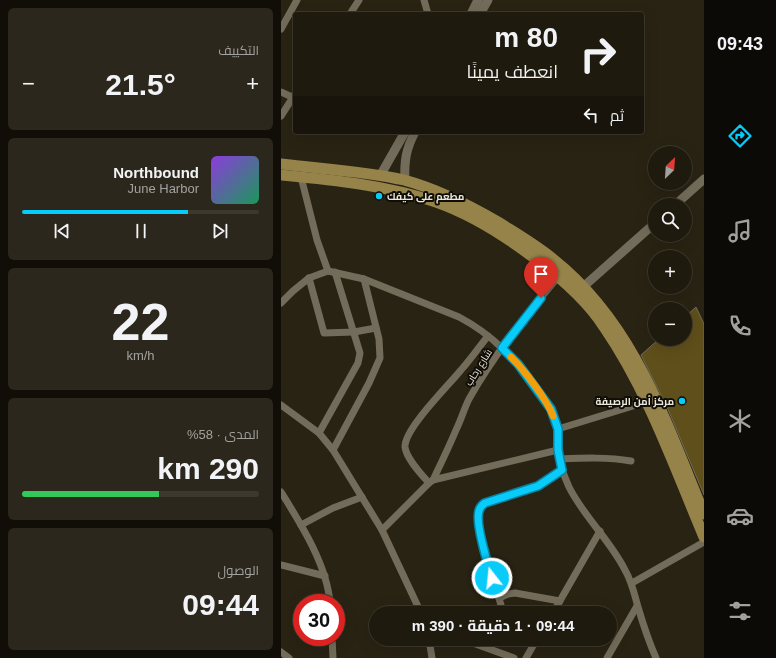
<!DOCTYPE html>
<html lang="ar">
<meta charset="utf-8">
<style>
:root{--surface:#1f1a0e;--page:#2c271c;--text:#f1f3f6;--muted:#a1a19e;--line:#3c382e;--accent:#08cbf9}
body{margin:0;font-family:Arial,Cairo,sans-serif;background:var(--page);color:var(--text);direction:rtl;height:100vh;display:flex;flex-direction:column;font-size:15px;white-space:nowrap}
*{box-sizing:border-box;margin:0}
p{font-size:13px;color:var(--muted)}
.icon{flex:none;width:22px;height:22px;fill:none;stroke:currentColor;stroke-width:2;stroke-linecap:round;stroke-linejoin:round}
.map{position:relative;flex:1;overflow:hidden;direction:ltr}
.details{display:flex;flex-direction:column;gap:8px;padding:8px;background:#110e08;width:281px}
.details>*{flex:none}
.top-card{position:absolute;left:12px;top:12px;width:351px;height:122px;border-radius:4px;box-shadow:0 4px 16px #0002,0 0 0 1px var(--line);direction:rtl;background:#1f1a0e;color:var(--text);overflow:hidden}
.needle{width:26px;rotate:25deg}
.buttons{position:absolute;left:367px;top:146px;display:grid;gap:8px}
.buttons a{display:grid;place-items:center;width:44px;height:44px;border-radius:50%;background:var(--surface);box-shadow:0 4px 16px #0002,0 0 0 1px var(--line);font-size:20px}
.speed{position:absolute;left:12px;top:594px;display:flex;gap:8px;font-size:20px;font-weight:700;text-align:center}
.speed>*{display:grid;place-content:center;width:52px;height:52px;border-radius:50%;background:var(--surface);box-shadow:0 4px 16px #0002,0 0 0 1px var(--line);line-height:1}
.speed .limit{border:6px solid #d22;background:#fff;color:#111}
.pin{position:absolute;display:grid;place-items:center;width:34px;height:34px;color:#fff;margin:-41px -17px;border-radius:50% 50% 50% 0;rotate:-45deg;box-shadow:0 0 4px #0007}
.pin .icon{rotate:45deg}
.me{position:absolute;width:44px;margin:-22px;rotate:344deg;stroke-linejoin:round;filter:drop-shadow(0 0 3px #0008)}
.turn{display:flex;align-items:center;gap:14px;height:84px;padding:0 20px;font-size:18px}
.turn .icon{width:52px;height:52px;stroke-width:2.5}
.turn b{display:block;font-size:28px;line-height:34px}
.then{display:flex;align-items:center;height:38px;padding:0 20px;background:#0003;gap:8px;font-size:15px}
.big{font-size:30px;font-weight:700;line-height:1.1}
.details .widget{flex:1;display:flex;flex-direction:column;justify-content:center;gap:6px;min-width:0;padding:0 14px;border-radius:6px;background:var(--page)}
.details .dial{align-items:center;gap:0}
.dial b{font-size:52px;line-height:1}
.song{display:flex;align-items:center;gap:12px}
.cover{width:48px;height:48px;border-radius:6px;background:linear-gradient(135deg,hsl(270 70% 55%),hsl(150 70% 35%))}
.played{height:4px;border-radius:2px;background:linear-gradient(90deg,var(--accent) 70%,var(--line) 70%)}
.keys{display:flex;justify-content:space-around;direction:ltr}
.heat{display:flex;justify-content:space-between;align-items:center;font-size:22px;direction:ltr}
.charge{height:6px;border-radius:3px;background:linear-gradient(90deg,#34c759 58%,var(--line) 0)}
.trip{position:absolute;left:88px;top:606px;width:248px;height:40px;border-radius:20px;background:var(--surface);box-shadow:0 4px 16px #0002,0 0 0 1px var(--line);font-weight:700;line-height:40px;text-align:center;direction:rtl}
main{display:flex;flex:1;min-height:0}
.tab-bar{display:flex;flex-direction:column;width:72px;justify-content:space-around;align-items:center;background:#0c0a06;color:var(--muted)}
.tab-bar .icon{width:28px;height:28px}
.tab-bar .on{color:var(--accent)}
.tab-bar b{font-size:18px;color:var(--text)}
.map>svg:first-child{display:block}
.building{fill:#5f4f1a;stroke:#726c5a}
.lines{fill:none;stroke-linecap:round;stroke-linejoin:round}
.minor{stroke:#736c5a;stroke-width:7}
.tertiary{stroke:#736c5a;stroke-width:9}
.primary{stroke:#96834a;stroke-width:11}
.route-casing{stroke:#0584a2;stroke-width:10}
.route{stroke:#08cbf9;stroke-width:7}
.slow{stroke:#f59e0b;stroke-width:7}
.poi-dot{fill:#08cbf9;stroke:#0f0d06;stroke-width:1.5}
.labels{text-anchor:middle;stroke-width:4;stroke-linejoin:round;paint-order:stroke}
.poi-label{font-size:10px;font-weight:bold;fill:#ebe8dd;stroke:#0f0d06;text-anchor:start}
.street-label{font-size:10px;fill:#ebe8dd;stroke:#0f0d06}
</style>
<main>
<nav class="tab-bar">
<b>09:43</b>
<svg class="icon on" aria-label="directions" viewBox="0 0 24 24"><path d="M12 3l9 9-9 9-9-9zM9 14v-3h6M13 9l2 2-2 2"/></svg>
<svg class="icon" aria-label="music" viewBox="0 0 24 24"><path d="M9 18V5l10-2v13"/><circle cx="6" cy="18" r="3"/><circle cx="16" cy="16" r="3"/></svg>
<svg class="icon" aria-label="phone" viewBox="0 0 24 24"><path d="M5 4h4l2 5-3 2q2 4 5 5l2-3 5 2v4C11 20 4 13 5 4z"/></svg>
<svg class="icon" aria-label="climate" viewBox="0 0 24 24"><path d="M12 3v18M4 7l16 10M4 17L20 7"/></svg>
<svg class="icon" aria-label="car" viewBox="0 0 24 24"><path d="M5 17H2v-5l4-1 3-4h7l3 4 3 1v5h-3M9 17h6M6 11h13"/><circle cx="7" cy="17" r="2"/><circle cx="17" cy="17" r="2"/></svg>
<svg class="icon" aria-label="filters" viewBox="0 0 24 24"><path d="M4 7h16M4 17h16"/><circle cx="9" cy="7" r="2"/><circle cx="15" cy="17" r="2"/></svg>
</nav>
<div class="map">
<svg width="423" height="658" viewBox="0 0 423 658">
<rect width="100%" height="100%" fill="#292313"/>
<!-- building -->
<path class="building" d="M415 307 423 324V495L386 407 360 355 378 339H404V317Z"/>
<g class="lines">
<!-- minor -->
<g class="minor">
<path d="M143 0 147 14"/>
<path d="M69 14 78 0"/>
<path d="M0 29 16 0"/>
<path d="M0 92 11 97"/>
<path d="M0 116 14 94"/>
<path d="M20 177 36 240 47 271"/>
<path d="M28 278 43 333 73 332 95 328"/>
<path d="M0 303 12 291 28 278 47 271 83 279 178 317C212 335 233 358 255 389 264 401 273 413 276 428 278 435 276 442 277 449 278 462 283 476 288 487 303 517 329 540 344 570 351 582 353 593 357 607 362 624 368 642 375 658"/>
<path d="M0 405 38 433 52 450 101 530 140 613"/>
<path d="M277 429 365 402"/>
<path d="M38 433 77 363 79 353 54 272"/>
<path d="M52 450 88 383 99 358 98 339 83 279"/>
<path d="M279 459C303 458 327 457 350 461"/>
<path d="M152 480C160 463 168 447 175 430 180 420 183 409 188 399 213 355 245 315 278 276"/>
<path d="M148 483C140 474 125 458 124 447 123 429 168 385 180 370 190 359 198 347 207 336"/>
<path d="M0 492C20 524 46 565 49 603"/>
<path d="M20 525 52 508 81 497"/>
<path d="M101 530 148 483 152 480 277 450"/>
<path d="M0 565 44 576"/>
<path d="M351 583 423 542"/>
<path d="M218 598 227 594 234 593 279 601"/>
<path d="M205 613 217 610 220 605 206 560 200 535 197 513 200 506 204 503 257 486 281 470"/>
<path d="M272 613 319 531"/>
<path d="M51 637 52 658"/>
<path d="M148 639 151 658"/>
<path d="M181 639 233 658"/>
<path d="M0 652 8 658"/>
<path d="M245 658 256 639"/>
<path d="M326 658 356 606"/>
</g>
<!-- tertiary -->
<g class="tertiary">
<path d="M190 14 197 0"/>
<path d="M199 14 207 0"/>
<path d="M99 176 124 132"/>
<path d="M124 181C123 161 125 149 134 132"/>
<path d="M394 205 423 179"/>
<path d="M302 287 374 223"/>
</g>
<!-- primary -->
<g class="primary">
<path d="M0 164C41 169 83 171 123 180 156 189 188 205 217 222 236 234 255 245 272 259 353 323 385 422 423 514"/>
<path d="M0 175C52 180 105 185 155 202 192 215 226 237 257 261 281 279 307 302 323 327 367 391 393 466 423 537"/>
</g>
</g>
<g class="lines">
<!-- route casing -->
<g class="route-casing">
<path id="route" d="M211 578C207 565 194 522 198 511 199 507 201 505 204 503L257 486 281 470 277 450V429L270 409 237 364 221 348 260 298"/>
</g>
<!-- route -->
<use href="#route" class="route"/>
<!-- slow -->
<path class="slow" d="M230 357C244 371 265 398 272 416"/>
</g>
<!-- markers -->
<g class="poi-dot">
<circle cx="98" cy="196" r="4"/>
<circle cx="401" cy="401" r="4"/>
</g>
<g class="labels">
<!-- poi labels -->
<g class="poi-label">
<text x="106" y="200">مطعم على كيفك</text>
<text x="393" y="405" text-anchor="end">مركز أمن الرصيفة</text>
</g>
<!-- street labels -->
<g class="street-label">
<text transform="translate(197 367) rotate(-58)" y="4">شارع رحاب</text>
</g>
</g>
</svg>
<div class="buttons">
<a><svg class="needle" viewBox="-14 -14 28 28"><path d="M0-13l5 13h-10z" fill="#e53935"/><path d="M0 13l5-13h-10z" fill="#a1a19e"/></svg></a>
<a><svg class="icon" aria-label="search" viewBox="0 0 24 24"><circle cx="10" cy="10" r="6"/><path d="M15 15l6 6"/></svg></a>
<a>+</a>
<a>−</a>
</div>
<div class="speed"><div class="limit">30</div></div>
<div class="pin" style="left:260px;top:298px;background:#d93025"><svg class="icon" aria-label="arrive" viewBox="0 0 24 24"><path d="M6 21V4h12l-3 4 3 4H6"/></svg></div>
<svg class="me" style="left:211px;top:578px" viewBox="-20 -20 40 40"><circle r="17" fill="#08cbf9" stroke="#fff" stroke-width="3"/><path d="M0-11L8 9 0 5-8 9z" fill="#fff"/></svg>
<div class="trip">09:44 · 1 دقيقة · 390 m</div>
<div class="top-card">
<div class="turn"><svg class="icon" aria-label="right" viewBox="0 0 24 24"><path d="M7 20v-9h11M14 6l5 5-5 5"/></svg><div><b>80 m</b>انعطف يمينًا</div></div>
<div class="then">ثم<svg class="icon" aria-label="left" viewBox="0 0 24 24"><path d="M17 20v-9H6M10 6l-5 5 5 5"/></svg></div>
</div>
</div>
<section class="details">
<div class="widget"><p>التكييف</p>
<div class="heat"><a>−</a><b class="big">21.5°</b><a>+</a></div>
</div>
<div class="widget">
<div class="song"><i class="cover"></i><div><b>Northbound</b><p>June Harbor</p></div></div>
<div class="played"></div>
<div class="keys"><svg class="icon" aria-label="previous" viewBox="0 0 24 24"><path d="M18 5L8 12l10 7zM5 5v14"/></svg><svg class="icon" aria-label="pause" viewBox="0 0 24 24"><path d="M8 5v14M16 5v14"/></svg><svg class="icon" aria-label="next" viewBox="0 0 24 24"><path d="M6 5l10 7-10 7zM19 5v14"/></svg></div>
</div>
<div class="widget dial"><b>22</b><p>km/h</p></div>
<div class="widget"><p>المدى · 58%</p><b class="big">290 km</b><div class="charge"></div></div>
<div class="widget"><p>الوصول</p><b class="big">09:44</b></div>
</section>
</main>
